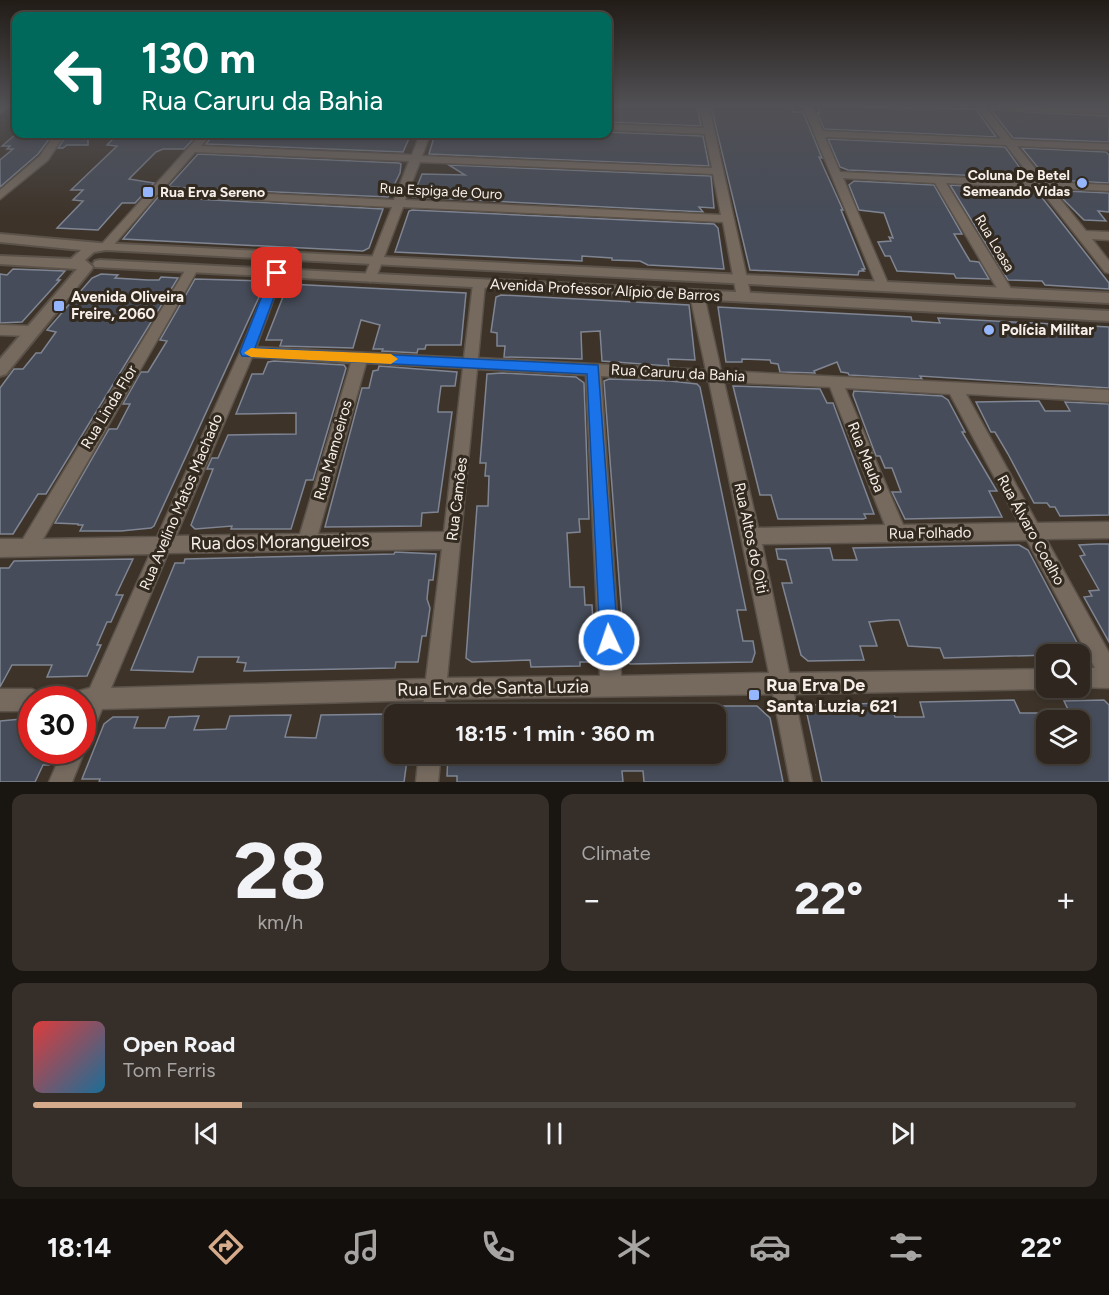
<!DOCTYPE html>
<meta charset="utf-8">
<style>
:root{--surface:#2e261f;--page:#362e28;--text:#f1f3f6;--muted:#a7a5a4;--line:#49433d;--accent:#d6ab8b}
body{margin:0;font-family:Figtree,sans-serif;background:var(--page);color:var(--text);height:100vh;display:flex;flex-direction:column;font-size:22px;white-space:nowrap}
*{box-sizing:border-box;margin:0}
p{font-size:20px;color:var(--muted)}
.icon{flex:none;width:33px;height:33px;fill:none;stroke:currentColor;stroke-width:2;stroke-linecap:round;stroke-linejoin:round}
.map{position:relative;height:782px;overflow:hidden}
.side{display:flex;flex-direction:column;gap:12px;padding:12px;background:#191511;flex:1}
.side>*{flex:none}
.banner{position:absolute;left:12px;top:12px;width:600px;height:126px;border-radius:12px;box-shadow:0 3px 9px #0003,0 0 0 2px var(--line);background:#00695c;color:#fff;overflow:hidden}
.controls{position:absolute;left:1036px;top:644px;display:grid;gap:12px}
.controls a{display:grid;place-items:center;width:54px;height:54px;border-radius:12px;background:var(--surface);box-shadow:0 3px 9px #0003,0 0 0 2px var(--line);font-size:30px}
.speed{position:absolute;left:18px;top:686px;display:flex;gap:12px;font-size:30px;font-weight:700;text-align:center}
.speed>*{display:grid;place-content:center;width:78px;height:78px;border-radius:50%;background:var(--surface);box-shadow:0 3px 9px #0003,0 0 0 2px var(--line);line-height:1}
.speed .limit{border:9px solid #d22;background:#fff;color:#111}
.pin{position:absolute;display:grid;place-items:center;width:51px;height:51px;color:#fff;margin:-26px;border-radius:12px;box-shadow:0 3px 9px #0006}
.me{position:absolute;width:66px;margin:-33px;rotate:357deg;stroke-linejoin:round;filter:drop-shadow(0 0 4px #0008)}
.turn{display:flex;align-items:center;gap:21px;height:126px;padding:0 30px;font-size:27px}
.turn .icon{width:78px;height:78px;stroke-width:2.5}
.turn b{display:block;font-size:42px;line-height:51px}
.big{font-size:45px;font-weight:700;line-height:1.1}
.side .widget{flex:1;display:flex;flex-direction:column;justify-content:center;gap:9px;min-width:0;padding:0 21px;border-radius:12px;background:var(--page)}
.side .dial{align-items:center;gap:0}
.dial b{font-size:78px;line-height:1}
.song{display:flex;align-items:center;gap:18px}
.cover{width:72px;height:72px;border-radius:9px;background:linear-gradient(135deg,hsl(0 70% 55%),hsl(200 70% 35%))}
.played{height:6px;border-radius:3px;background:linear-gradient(90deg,var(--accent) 20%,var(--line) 20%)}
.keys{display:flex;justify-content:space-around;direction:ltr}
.heat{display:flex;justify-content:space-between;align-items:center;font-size:33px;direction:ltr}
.side .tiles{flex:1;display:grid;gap:12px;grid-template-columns:1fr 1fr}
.widget:last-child{grid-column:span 2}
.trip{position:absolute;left:384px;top:704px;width:342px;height:60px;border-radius:12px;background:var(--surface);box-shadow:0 3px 9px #0003,0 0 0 2px var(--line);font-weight:700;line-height:60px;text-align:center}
.tab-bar{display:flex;height:96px;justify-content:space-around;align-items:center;background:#120f0c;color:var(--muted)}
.tab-bar .icon{width:42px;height:42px}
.tab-bar .active{color:var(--accent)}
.tab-bar b{font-size:27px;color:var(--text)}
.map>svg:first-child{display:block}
.building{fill:#464c59;stroke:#7f8593;stroke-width:1.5}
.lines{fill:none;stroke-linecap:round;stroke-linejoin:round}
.minor-casing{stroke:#5b5249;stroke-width:3}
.tertiary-casing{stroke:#5b5249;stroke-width:4}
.minor{fill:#766a5f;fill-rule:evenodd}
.tertiary{fill:#766a5f;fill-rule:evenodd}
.route{fill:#1a73e8;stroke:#114b97;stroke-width:1.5}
.slow{fill:#f59e0b}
.poi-dot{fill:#95b6fd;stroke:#32291f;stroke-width:2}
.labels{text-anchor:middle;stroke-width:6;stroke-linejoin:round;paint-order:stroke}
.far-poi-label{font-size:14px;font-weight:bold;fill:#f7f0ea;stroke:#32291f;text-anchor:end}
.far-street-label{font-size:14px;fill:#f7f0ea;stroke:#32291f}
.street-label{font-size:15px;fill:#f7f0ea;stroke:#32291f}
.poi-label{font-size:15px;font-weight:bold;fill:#f7f0ea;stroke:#32291f;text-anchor:start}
.near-street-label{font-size:18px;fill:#f7f0ea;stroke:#32291f}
.near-poi-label{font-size:18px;font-weight:bold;fill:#f7f0ea;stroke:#32291f;text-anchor:start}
</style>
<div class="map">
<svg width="1109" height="782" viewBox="0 0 1109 782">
<rect width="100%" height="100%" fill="#3d3329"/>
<!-- building -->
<g class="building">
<path d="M608 106H697L701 126 608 122Z"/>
<path d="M711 106H792L793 112H803L822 158 819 157 843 210H841L865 269H862L864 271H859L858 275 750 270Z"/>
<path d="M818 106 976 109 996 137 824 129 817 113H820Z"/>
<path d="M991 110 1109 116V142L1013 138Z"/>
<path d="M608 132 703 136 709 166 429 154 434 137 455 138 456 134Z"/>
<path d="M16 134H53L38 154 0 187V160L13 149H7L10 146H2Z"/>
<path d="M67 134H88V145H67L63 148H58Z"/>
<path d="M118 134 197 135 184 149H163L156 152 129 179 154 183 135 203H122L98 230 57 228 83 201 73 200 83 190H71L117 146 107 145Z"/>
<path d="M214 134H411L403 152 206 144Z"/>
<path d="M828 139 1005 147 1027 178 848 170 840 167Z"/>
<path d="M1022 148 1106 152 1109 155V183L1056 180 1044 175Z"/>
<path d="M198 154 399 163 401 164 400 173 388 197 168 187Z"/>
<path d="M449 165 711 176 714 208 699 207 703 212 413 197 422 174 465 175Z"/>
<path d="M854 181 934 185 962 234H954L970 261 979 262 989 279 956 278 954 274 897 271 890 256H885L878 242 891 241 889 237 893 238 884 213 859 210 849 185Z"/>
<path d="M950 185 1036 190 1109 283V289L1045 285 1042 281 1008 280Z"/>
<path d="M1065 191 1109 193V212L1098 211 1106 221 1084 220 1060 196Z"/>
<path d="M158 197 383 209 369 248 363 251 123 239Z"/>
<path d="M412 210 714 224 718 228 724 269 648 265 640 261 612 260V258L582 256V261L395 252 409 211Z"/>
<path d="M13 269 65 271 57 280H60L22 322 0 323V274L7 275Z"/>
<path d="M101 274 118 275 115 278 148 280H159L161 277 178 278 46 494H38L13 534H0V388L14 369H23L36 353H41L56 332 47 330 92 278Z"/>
<path d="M195 279 263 281 265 284 154 526 151 528 121 531H80L83 525H78V524L55 523 109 429H117L130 404H123L141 372H148L167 341 160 340Z"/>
<path d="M288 284 466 293 461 345H426L425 349H418L417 353 382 351 383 349H373L380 325 361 320 353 348 280 346 282 340H266Z"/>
<path d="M501 295 689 305 695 360 668 359 669 366 602 361 600 331 581 332 582 359 504 357 505 346H497V333L491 332 496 297Z"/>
<path d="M718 307 911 317 912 321 940 323 938 318 1109 327V388L920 376 922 379 849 375 848 373 841 372 837 362 814 371 815 373 780 372 778 364 771 363 770 360 742 359V362H726Z"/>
<path d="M274 361 344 365 346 368 313 480H306L291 529H231L232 526 195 529 191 525 213 469H207L212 458H218L228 435 296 434V413L236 414 252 374H263L268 362Z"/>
<path d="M379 366 457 372 455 386H441L438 408V412H452L438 512 422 513 421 526 325 527 362 388H369L373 371 378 370Z"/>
<path d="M502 373 576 377 584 383 589 519H579L580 532 567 533 570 587H584L585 605H592L595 658 589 662H580V666L531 667 530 660 472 662 466 658 477 506H488L489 476H485L486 463H480L487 374Z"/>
<path d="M609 379 670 381 697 384 700 387 746 610H737L743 641H753L755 653 752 662 630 664 625 658 604 381Z"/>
<path d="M733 386 820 389 827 403H833L874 514H864L866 518 863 519H778L771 495H760Z"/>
<path d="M854 391 942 396 948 400 965 432H962L997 491H989L1002 517 905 519 892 492H901L892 468H885L880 456H876L853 395Z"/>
<path d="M1039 401 1045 411H1070L1065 402 1109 404V515L1060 516 1055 507H1050L1047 503H1034L1008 454 995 432H991L976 402Z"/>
<path d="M1097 544H1109V642L1084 597 1092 596 1089 591 1099 590 1080 556 1085 555 1079 545Z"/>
<path d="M1019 545 1028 550 1083 654 944 658 940 648 908 646 899 620H890L869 622 877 646H860L864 660 808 661 801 655 782 583H792L786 560 778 559 776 549 830 548 833 560H857L853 548Z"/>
<path d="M395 552 436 554 433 580H429L427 599 430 608 426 636H422L418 662H396L395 668 244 671 246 663 237 662 239 657H198L193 672 131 670 175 563H184L185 559 394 554Z"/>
<path d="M133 559 116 595H123L111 622H107L97 645H101L87 676 47 677 52 665H12L0 687V568H9L14 561Z"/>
<path d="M1014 700 1020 713H1047V753H1089L1080 734V720H1073L1064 701 1104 700 1109 705V782H822L807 714 811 705 890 703 895 717H924L920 702Z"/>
<path d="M716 706H757L770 718 783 782H644L643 771H622L623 782H457V776H447L448 753H716Z"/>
<path d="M391 714 390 717H394V753H408L404 782H99L100 779H82L104 724 113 717H138L134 728H165L169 717 199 716 194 730 226 729 230 716 291 715 285 737 316 738 321 715Z"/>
<path d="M32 718V750H55L49 765H43L35 782H0V721Z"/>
</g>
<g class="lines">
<!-- minor casing -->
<g class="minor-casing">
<g id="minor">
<path d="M0 106H9L0 114Z"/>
<path d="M699 106H709L751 297 744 301 737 297 723 222 403 207 376 278 370 282 364 278 392 207 157 195 110 249H102L100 246 201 134H211L201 146 412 155 420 134H430L422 156 712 168 705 134 608 130V124L704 128ZM195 152 409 161 394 200 163 189ZM420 162 713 174 721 215 405 200Z"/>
<path d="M803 106H812L823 131 1001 139 976 106H985L1012 140 1109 144V150L1017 146 1046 182 1109 185V191L1051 188 1086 231 1109 232V240L1092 239 1109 261V273L1105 272 1039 188 946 183 1013 292 1006 296 1001 295 935 183 843 178 889 286 888 289H878ZM825 137 1006 145 1034 181 840 172Z"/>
<path d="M991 106 1109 108V114L995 109Z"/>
<path d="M55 134H65L48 160 0 199V190L40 156Z"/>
<path d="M192 265 198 269 43 539 157 537 240 352 273 270H281L283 273 256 347 464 358 473 284 479 280 485 284 478 358 706 370 690 295 697 291 704 295 721 371 1109 390V402L966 394 1037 523 1109 522V538L1046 539 1109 653V688L1077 687H1080V668H1095L1027 540 762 544 789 673 1047 669V687H1053L1047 689 794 694 812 782H790L773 694 445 699 444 714H422L424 700 102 709 90 739 82 742V699H71L75 692 90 688 150 554 0 557V539H23L186 269ZM252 357 351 363 300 534 176 536ZM366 363 463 368 444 532 318 534ZM477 369 586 375 600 676 447 678ZM601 376 709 381 769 673 621 676ZM724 382 830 387 885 525 758 528ZM845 388 950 394 1019 523 903 525ZM442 549 426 679 111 688 168 553Z"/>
<path d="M0 325 31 326 38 331 31 336 0 335Z"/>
<path d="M0 689H32L39 693 42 699H32V711H0Z"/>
<path d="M82 744 85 750 72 782H49L63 750H82Z"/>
<path d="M419 753H441L438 782H416Z"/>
</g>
</g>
<!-- tertiary casing -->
<g class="tertiary-casing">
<g id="tertiary">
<path d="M0 234 99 243 1109 293V303L106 250 94 252 85 260 93 267 91 270 6 374 0 376V359L77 269 0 264V256L71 259 81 250 0 242Z"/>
<path d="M100 260 1109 311V321L95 267 93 264 95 261Z"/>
</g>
</g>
<!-- minor -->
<use href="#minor" class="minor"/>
<!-- tertiary -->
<use href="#tertiary" class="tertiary"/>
</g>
<!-- sky -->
<linearGradient id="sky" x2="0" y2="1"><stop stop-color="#221c17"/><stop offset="0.49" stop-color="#515054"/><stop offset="1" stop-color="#515054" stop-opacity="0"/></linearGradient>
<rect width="1109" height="216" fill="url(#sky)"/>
<!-- route -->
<path class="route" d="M277 270 283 273 255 348 598 365 618 640 615 647 609 650 602 647 600 640 587 374 242 356 240 352 271 273Z"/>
<!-- slow -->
<path class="slow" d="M251 348 391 354 398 359 391 364 251 357 244 353Z"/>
<!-- markers -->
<g class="poi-dot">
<circle cx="1082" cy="183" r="6"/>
<rect x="142" y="186" width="12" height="12" rx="3"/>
<rect x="53" y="300" width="12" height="12" rx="3"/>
<circle cx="989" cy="330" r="6"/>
<rect x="748" y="689" width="12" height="12" rx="3"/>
</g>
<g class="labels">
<!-- far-poi labels -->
<g class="far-poi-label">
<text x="1070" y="180">Coluna De Betel<tspan x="1070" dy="16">Semeando Vidas</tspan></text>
<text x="160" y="197" text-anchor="start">Rua Erva Sereno</text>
</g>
<!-- far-street labels -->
<g class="far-street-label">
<text transform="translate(441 191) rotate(3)" y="5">Rua Espiga de Ouro</text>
<text transform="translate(995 243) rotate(59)" y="5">Rua Loasa</text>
</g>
<!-- street labels -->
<g class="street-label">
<text transform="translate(605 290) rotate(3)" y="5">Avenida Professor Alípio de Barros</text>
<text transform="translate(678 373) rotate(3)" y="5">Rua Caruru da Bahia</text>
<text transform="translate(109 407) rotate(-59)" y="5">Rua Linda Flor</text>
<text transform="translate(333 450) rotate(-74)" y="5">Rua Mamoeiros</text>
<text transform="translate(866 457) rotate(68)" y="5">Rua Mauba</text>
<text transform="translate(457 499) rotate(-83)" y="5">Rua Camões</text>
<text transform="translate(181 502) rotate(-67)" y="5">Rua Avelino Matos Machado</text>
<text transform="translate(1031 530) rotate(61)" y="5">Rua Álvaro Coelho</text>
<text transform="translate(930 533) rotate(-1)" y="5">Rua Folhado</text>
<text transform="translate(751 538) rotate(78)" y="5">Rua Altos do Oiti</text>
</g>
<!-- poi labels -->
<g class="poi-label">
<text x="71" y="302">Avenida Oliveira<tspan x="71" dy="17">Freire, 2060</tspan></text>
<text x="1001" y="335">Polícia Militar</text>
</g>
<!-- near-street labels -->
<g class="near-street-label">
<text transform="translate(280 542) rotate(-1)" y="6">Rua dos Morangueiros</text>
<text transform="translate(493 688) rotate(-1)" y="6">Rua Erva de Santa Luzia</text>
</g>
<!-- near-poi labels -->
<g class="near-poi-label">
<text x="766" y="691">Rua Erva De<tspan x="766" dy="21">Santa Luzia, 621</tspan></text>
</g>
</g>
</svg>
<div class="controls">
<a><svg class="icon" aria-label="search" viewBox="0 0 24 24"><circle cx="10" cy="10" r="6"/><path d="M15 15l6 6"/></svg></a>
<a><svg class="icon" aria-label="layers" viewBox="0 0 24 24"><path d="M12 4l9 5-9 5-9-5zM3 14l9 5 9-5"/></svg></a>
</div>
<div class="speed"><div class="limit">30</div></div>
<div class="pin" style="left:277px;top:273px;background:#d93025"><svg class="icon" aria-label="arrive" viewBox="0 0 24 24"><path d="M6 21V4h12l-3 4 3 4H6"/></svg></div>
<svg class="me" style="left:609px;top:640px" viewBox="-20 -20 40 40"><circle r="17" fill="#1a73e8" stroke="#fff" stroke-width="3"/><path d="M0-11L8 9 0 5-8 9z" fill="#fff"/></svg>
<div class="trip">18:15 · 1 min · 360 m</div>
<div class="banner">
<div class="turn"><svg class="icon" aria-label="left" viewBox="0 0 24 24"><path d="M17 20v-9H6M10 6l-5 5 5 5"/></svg><div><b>130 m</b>Rua Caruru da Bahia</div></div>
</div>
</div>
<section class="side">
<div class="tiles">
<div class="widget dial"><b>28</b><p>km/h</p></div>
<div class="widget"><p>Climate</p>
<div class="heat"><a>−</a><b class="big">22°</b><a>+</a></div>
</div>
<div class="widget">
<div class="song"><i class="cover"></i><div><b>Open Road</b><p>Tom Ferris</p></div></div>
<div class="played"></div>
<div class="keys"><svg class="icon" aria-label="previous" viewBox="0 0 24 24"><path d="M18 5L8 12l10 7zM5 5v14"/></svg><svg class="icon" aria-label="pause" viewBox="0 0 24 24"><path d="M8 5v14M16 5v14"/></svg><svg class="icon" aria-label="next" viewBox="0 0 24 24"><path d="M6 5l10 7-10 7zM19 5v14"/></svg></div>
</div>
</div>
</section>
<nav class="tab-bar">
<b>18:14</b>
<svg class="icon active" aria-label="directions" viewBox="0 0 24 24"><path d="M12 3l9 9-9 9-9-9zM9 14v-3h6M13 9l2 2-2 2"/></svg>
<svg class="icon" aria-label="music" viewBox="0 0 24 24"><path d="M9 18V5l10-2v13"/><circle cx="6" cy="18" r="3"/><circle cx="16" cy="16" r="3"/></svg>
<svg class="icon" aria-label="phone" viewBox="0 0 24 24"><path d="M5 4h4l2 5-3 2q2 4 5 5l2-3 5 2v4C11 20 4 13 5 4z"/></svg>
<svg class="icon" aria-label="climate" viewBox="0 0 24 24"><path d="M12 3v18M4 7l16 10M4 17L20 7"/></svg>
<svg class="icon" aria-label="car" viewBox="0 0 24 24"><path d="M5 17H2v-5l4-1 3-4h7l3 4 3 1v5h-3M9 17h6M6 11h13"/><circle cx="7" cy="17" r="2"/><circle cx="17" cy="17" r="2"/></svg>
<svg class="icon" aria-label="filters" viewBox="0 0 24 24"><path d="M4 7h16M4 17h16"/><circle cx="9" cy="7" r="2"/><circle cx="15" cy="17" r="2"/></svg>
<b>22°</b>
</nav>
